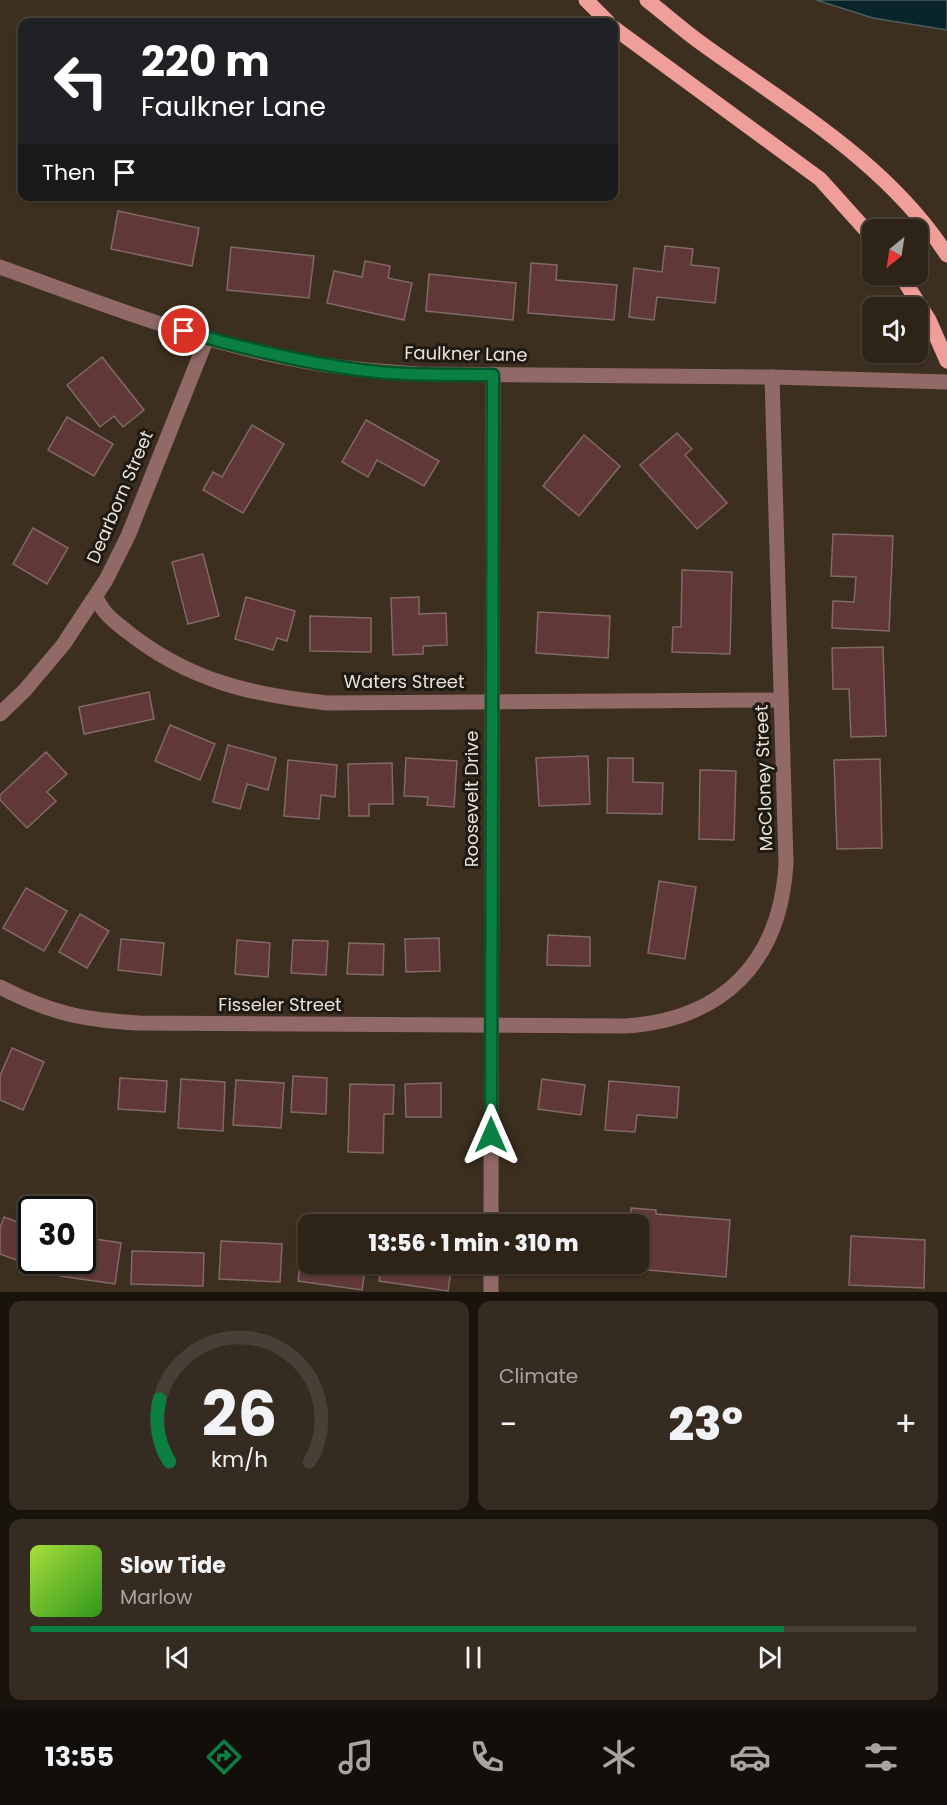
<!DOCTYPE html>
<meta charset="utf-8">
<style>
:root{--surface:#2d2317;--page:#352b20;--text:#f1f3f6;--muted:#a7a4a1;--line:#484036;--accent:#0b8043}
body{margin:0;font-family:Poppins,sans-serif;background:var(--page);color:var(--text);height:100vh;display:flex;flex-direction:column;font-size:22px;white-space:nowrap}
*{box-sizing:border-box;margin:0}
p{font-size:20px;color:var(--muted)}
.icon{flex:none;width:33px;height:33px;fill:none;stroke:currentColor;stroke-width:2;stroke-linecap:round;stroke-linejoin:round}
.map{position:relative;height:1292px;overflow:hidden}
.drawer{display:flex;flex-direction:column;gap:9px;padding:9px;background:#19130d;flex:1}
.drawer>*{flex:none}
.hud{position:absolute;left:18px;top:18px;width:600px;height:183px;border-radius:12px;box-shadow:0 2px 4px #0004,0 0 0 2px var(--line);background:#202124;color:#fff;overflow:hidden}
.needle{width:39px;rotate:210deg}
.fabs{position:absolute;left:862px;top:219px;display:grid;gap:12px}
.fabs a{display:grid;place-items:center;width:66px;height:66px;border-radius:12px;background:var(--surface);box-shadow:0 2px 4px #0004,0 0 0 2px var(--line);font-size:30px}
.speed{position:absolute;left:18px;top:1196px;display:flex;gap:12px;font-size:30px;font-weight:700;text-align:center}
.speed>*{display:grid;place-content:center;width:78px;height:78px;border-radius:50%;background:var(--surface);box-shadow:0 2px 4px #0004,0 0 0 2px var(--line);line-height:1}
.speed .limit{border:3px solid #111;border-radius:9px;background:#fff;color:#111}
.pin{position:absolute;display:grid;place-items:center;width:51px;height:51px;color:#fff;margin:-26px;border:3px solid #fff;border-radius:50%;box-shadow:0 2px 6px #0007}
.me{position:absolute;width:66px;margin:-33px;rotate:0deg;stroke-linejoin:round;filter:drop-shadow(0 0 4px #0008)}
.turn{display:flex;align-items:center;gap:21px;height:126px;padding:0 24px;font-size:27px}
.turn .icon{width:78px;height:78px;stroke-width:2.5}
.turn b{display:block;font-size:42px;line-height:51px}
.then{display:flex;align-items:center;height:57px;padding:0 24px;background:#0003;gap:12px;font-size:22px}
.big{font-size:45px;font-weight:800;line-height:1.1}
.drawer .card{flex:1;display:flex;flex-direction:column;justify-content:center;gap:9px;min-width:0;padding:0 21px;border-radius:12px;background:var(--page)}
.drawer .dial{align-items:center;gap:0}
.dial svg{height:156px;overflow:visible;fill:none;stroke:var(--line);stroke-width:7;stroke-linecap:round;text-anchor:middle}
.dial text{fill:var(--text);stroke:none}
.song{display:flex;align-items:center;gap:18px}
.cover{width:72px;height:72px;border-radius:9px;background:linear-gradient(135deg,hsl(80 70% 55%),hsl(110 70% 35%))}
.played{height:6px;border-radius:3px;background:linear-gradient(90deg,var(--accent) 85%,var(--line) 85%)}
.keys{display:flex;justify-content:space-around;direction:ltr}
.heat{display:flex;justify-content:space-between;align-items:center;font-size:33px;direction:ltr}
.drawer .tiles{flex:1;display:grid;gap:9px;grid-template-columns:1fr 1fr}
.card:last-child{grid-column:span 2}
.trip{position:absolute;left:298px;top:1214px;width:351px;height:60px;border-radius:12px;background:var(--surface);box-shadow:0 2px 4px #0004,0 0 0 2px var(--line);font-weight:800;line-height:60px;text-align:center}
.tab-bar{display:flex;height:96px;justify-content:space-around;align-items:center;background:#120e09;color:var(--muted)}
.tab-bar .icon{width:42px;height:42px}
.tab-bar .on{color:var(--accent)}
.tab-bar b{font-size:27px;color:var(--text)}
.map>svg:first-child{display:block}
.water{fill:#092529;stroke:#4c5e5e;stroke-width:1.5}
.building{fill:#603837;stroke:#826867;stroke-width:1.5}
.lines{fill:none;stroke-linecap:round;stroke-linejoin:round}
.minor{stroke:#916966;stroke-width:15}
.major{stroke:#f09e99;stroke-width:15}
.route-casing{stroke:#07532c;stroke-width:15}
.route{stroke:#0b8043;stroke-width:10}
.labels{text-anchor:middle;stroke-width:6;stroke-linejoin:round;paint-order:stroke}
.street-label{font-size:18px;fill:#eae2d8;stroke:#1e1911}
</style>
<div class="map">
<svg width="947" height="1292" viewBox="0 0 947 1292">
<rect width="100%" height="100%" fill="#3c2f1f"/>
<!-- water -->
<path class="water" d="M816 0H947V30L873 18Z"/>
<!-- building -->
<g class="building">
<path d="M118 211 199 228 192 266 111 249Z"/>
<path d="M665 246 693 249 691 265 719 268 715 303 657 297 654 320 629 317 634 268 662 272Z"/>
<path d="M231 247 314 256 309 298 227 290Z"/>
<path d="M365 261 390 266 388 278 412 283 404 320 327 303 334 271 362 277Z"/>
<path d="M531 263 557 265 556 280 617 285 614 320 528 313Z"/>
<path d="M429 274 516 283 513 320 426 311Z"/>
<path d="M102 357 144 410 123 427 114 416 100 427 67 385Z"/>
<path d="M67 417 113 444 94 476 48 450Z"/>
<path d="M366 420 439 461 424 486 377 460 368 477 342 462Z"/>
<path d="M252 425 284 444 243 513 203 490 213 472 222 477Z"/>
<path d="M677 433 692 449 685 455 727 503 697 529 640 465Z"/>
<path d="M584 435 620 466 579 516 543 486Z"/>
<path d="M33 528 68 548 47 584 13 564Z"/>
<path d="M833 534 893 536 889 631 832 628 833 601 854 602 856 577 831 576Z"/>
<path d="M203 554 219 616 188 624 172 562Z"/>
<path d="M682 570 732 572 730 654 672 652 673 627H681Z"/>
<path d="M246 597 295 611 287 641 277 638 273 650 235 639Z"/>
<path d="M419 597V614L446 613 447 645 423 646V654L393 655 391 598Z"/>
<path d="M538 612 610 616 608 658 536 653Z"/>
<path d="M310 616 371 618V652L310 651Z"/>
<path d="M883 647 886 736 851 737 849 689H833L832 648Z"/>
<path d="M149 692 154 719 84 734 79 707Z"/>
<path d="M170 725 215 744 200 780 155 761Z"/>
<path d="M228 745 276 758 268 790 247 784 240 809 213 802Z"/>
<path d="M46 752 67 774 47 792 56 801 27 828 0 800V795Z"/>
<path d="M588 756 590 804 539 806 536 758Z"/>
<path d="M406 758 457 761 454 807 427 805 428 797 404 796Z"/>
<path d="M608 758H633V782L663 783 662 814 607 813Z"/>
<path d="M880 759 882 848 837 849 834 760Z"/>
<path d="M288 760 337 765 335 797 321 795 319 819 284 816Z"/>
<path d="M392 763 393 804H369V816H349L348 764Z"/>
<path d="M700 770 736 771 734 840 699 839Z"/>
<path d="M659 881 696 887 685 959 648 953Z"/>
<path d="M26 888 67 911 44 951 3 928Z"/>
<path d="M80 914 109 931 87 968 59 952Z"/>
<path d="M548 935 590 937V966L547 965Z"/>
<path d="M439 938 440 971 406 972 405 939Z"/>
<path d="M121 939 164 943 161 975 118 970Z"/>
<path d="M237 940 270 943 268 977 235 974Z"/>
<path d="M293 940 328 941 326 975 291 973Z"/>
<path d="M349 943 384 944 383 975 347 974Z"/>
<path d="M12 1048 44 1062 23 1110 0 1100V1076Z"/>
<path d="M293 1076 327 1078 326 1114 291 1112Z"/>
<path d="M120 1078 167 1081 165 1112 118 1109Z"/>
<path d="M181 1079 225 1082 223 1131 178 1128Z"/>
<path d="M542 1079 585 1085 581 1115 538 1109Z"/>
<path d="M236 1080 284 1083 281 1128 233 1125Z"/>
<path d="M609 1081 679 1087 677 1118 637 1115 635 1132 605 1130Z"/>
<path d="M441 1083V1117H406L405 1084Z"/>
<path d="M350 1084 394 1085 393 1114H384L383 1153 348 1152Z"/>
<path d="M631 1208 656 1210V1214L730 1220 726 1277 592 1265V1263H639V1224H595L596 1215 631 1218Z"/>
<path d="M4 1217 32 1227V1260H38L35 1267 0 1254V1228Z"/>
<path d="M851 1236 925 1240 924 1288 849 1285Z"/>
<path d="M82 1237 121 1243 115 1284 60 1276 63 1260H82Z"/>
<path d="M303 1238 309 1239V1263H366L362 1290 298 1281Z"/>
<path d="M221 1241 282 1244 280 1282 219 1279Z"/>
<path d="M132 1251 204 1253 203 1286 131 1284Z"/>
<path d="M382 1263H452L448 1291 379 1281Z"/>
</g>
<g class="lines">
<!-- minor -->
<g class="minor">
<path d="M0 267C95 301 193 340 292 359 334 368 377 371 419 374L772 377 947 382"/>
<path d="M96 597C104 615 114 621 129 633 190 681 252 695 327 703L781 700"/>
<path d="M0 714 25 690 63 645 106 580 128 536 207 338"/>
<path d="M0 987C50 1013 83 1020 139 1023L625 1026C723 1020 780 962 786 864L772 377"/>
<path d="M491 1224 493 374"/>
<path d="M491 1292V1263"/>
</g>
<!-- major -->
<g class="major">
<path d="M586 0 608 22"/>
<path d="M647 0C665 14 683 30 701 43 789 107 887 162 947 255"/>
<path d="M614 28 820 179 873 238"/>
<path d="M900 274 929 320 947 361"/>
</g>
</g>
<g class="lines">
<!-- route casing -->
<g class="route-casing">
<path id="route" d="M184 331C242 348 300 362 360 370 404 376 449 374 493 375L491 1135"/>
</g>
<!-- route -->
<use href="#route" class="route"/>
</g>
<g class="labels">
<!-- street labels -->
<g class="street-label">
<text transform="translate(466 354) rotate(1)" y="6">Faulkner Lane</text>
<text transform="translate(120 497) rotate(-67)" y="6">Dearborn Street</text>
<text x="404" y="688">Waters Street</text>
<text transform="translate(764 778) rotate(-92)" y="6">McCloney Street</text>
<text transform="translate(472 799) rotate(-90)" y="6">Roosevelt Drive</text>
<text x="280" y="1011">Fisseler Street</text>
</g>
</g>
</svg>
<div class="fabs">
<a><svg class="needle" viewBox="-14 -14 28 28"><path d="M0-13l5 13h-10z" fill="#e53935"/><path d="M0 13l5-13h-10z" fill="#a7a4a1"/></svg></a>
<a><svg class="icon" aria-label="sound" viewBox="0 0 24 24"><path d="M4 9h4l5-4v14l-5-4H4zM17 9q2 3 0 6"/></svg></a>
</div>
<div class="speed"><div class="limit">30</div></div>
<div class="pin" style="left:184px;top:331px;background:#d93025"><svg class="icon" aria-label="arrive" viewBox="0 0 24 24"><path d="M6 21V4h12l-3 4 3 4H6"/></svg></div>
<svg class="me" style="left:491px;top:1135px" viewBox="-20 -20 40 40"><path d="M0-17L14 15 0 8-14 15z" fill="#0b8043" stroke="#fff" stroke-width="4"/></svg>
<div class="trip">13:56 · 1 min · 310 m</div>
<div class="hud">
<div class="turn"><svg class="icon" aria-label="left" viewBox="0 0 24 24"><path d="M17 20v-9H6M10 6l-5 5 5 5"/></svg><div><b>220 m</b>Faulkner Lane</div></div>
<div class="then">Then<svg class="icon" aria-label="arrive" viewBox="0 0 24 24"><path d="M6 21V4h12l-3 4 3 4H6"/></svg></div>
</div>
</div>
<section class="drawer">
<div class="tiles">
<div class="card dial"><svg viewBox="0 0 100 80">
<path d="M14 69A42 42 0 1 1 86 69"/>
<path d="M14 69A42 42 0 0 1 9 37" stroke="#0b8043"/>
<text x="50" y="56" font-size="32" font-weight="700">26</text>
<text x="50" y="72" font-size="11">km/h</text>
</svg></div>
<div class="card"><p>Climate</p>
<div class="heat"><a>−</a><b class="big">23°</b><a>+</a></div>
</div>
<div class="card">
<div class="song"><i class="cover"></i><div><b>Slow Tide</b><p>Marlow</p></div></div>
<div class="played"></div>
<div class="keys"><svg class="icon" aria-label="previous" viewBox="0 0 24 24"><path d="M18 5L8 12l10 7zM5 5v14"/></svg><svg class="icon" aria-label="pause" viewBox="0 0 24 24"><path d="M8 5v14M16 5v14"/></svg><svg class="icon" aria-label="next" viewBox="0 0 24 24"><path d="M6 5l10 7-10 7zM19 5v14"/></svg></div>
</div>
</div>
</section>
<nav class="tab-bar">
<b>13:55</b>
<svg class="icon on" aria-label="directions" viewBox="0 0 24 24"><path d="M12 3l9 9-9 9-9-9zM9 14v-3h6M13 9l2 2-2 2"/></svg>
<svg class="icon" aria-label="music" viewBox="0 0 24 24"><path d="M9 18V5l10-2v13"/><circle cx="6" cy="18" r="3"/><circle cx="16" cy="16" r="3"/></svg>
<svg class="icon" aria-label="phone" viewBox="0 0 24 24"><path d="M5 4h4l2 5-3 2q2 4 5 5l2-3 5 2v4C11 20 4 13 5 4z"/></svg>
<svg class="icon" aria-label="climate" viewBox="0 0 24 24"><path d="M12 3v18M4 7l16 10M4 17L20 7"/></svg>
<svg class="icon" aria-label="car" viewBox="0 0 24 24"><path d="M5 17H2v-5l4-1 3-4h7l3 4 3 1v5h-3M9 17h6M6 11h13"/><circle cx="7" cy="17" r="2"/><circle cx="17" cy="17" r="2"/></svg>
<svg class="icon" aria-label="filters" viewBox="0 0 24 24"><path d="M4 7h16M4 17h16"/><circle cx="9" cy="7" r="2"/><circle cx="15" cy="17" r="2"/></svg>
</nav>
